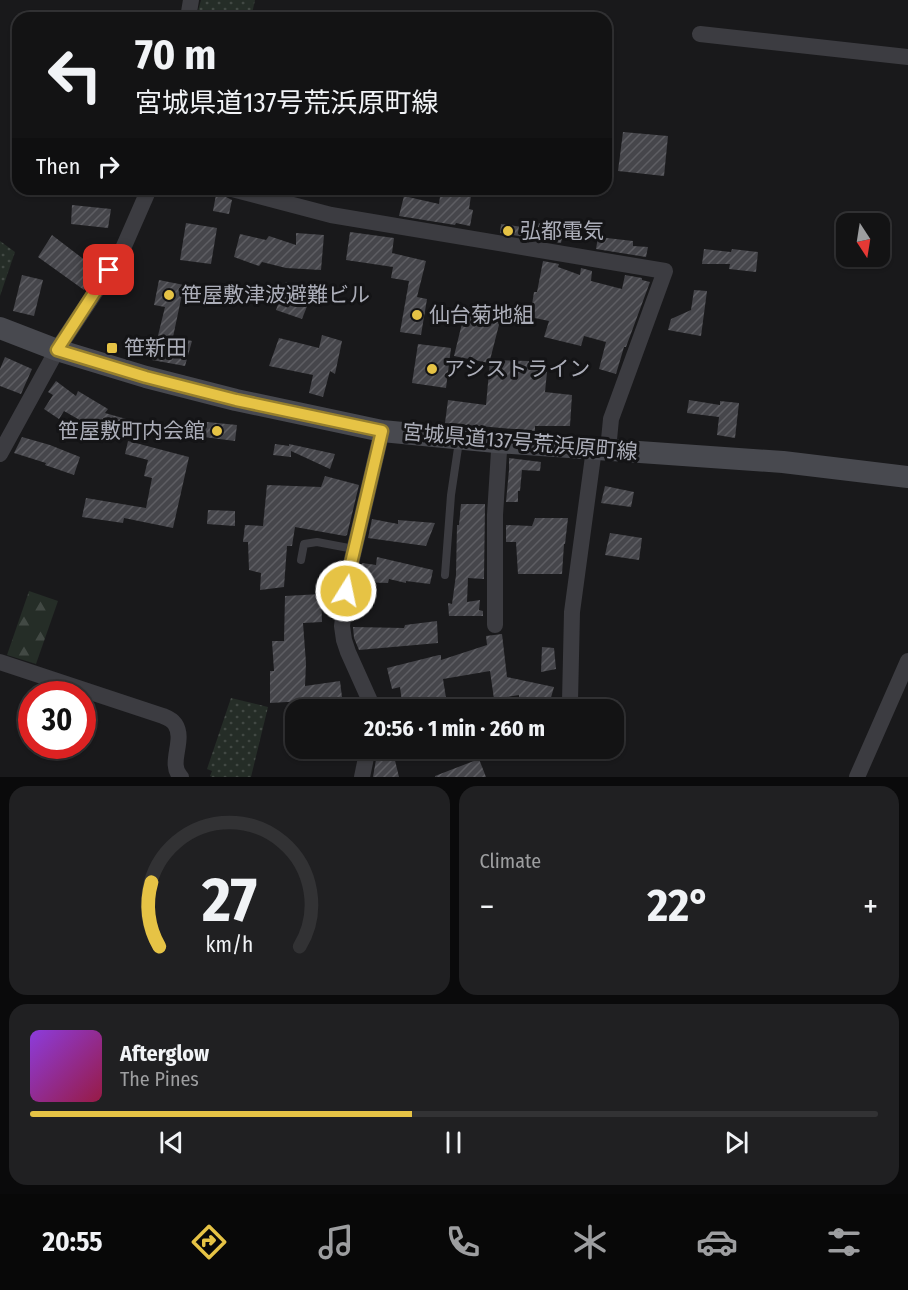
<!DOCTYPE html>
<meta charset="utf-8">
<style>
:root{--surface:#131314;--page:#202022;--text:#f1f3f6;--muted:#9d9ea0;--line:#323234;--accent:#e6c345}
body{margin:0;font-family:"Fira Sans Condensed","Noto Sans JP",sans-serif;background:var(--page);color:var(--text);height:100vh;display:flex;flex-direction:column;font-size:22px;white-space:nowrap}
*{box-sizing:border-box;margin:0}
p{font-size:20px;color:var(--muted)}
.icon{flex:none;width:33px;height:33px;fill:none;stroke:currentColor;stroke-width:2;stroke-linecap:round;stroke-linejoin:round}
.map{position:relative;height:777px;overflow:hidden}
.panel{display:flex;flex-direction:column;gap:9px;padding:9px;background:#0a0a0b;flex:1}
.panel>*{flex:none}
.guide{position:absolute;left:12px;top:12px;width:600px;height:183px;border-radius:18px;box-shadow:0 2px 4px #0004,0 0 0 2px var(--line);background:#131314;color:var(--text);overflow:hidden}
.needle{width:39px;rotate:168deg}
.buttons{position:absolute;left:836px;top:213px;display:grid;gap:12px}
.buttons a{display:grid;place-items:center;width:54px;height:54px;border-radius:12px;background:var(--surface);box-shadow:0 2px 4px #0004,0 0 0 2px var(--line);font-size:30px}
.speed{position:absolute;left:18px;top:681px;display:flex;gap:12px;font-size:30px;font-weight:700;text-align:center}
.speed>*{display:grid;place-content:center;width:78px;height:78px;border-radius:50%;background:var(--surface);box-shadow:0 2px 4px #0004,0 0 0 2px var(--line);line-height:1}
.speed .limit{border:9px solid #d22;background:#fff;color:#111}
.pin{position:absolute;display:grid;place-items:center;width:51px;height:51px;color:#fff;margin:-26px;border-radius:12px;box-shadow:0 3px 9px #0006}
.me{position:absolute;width:66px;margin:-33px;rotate:10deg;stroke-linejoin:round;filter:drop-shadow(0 0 4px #0008)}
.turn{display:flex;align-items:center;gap:21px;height:126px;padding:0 24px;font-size:27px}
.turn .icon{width:78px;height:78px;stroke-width:2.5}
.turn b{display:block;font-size:42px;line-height:51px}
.then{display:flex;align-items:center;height:57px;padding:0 24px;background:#0003;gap:12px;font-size:22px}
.big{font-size:45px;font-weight:700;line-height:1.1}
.panel .tile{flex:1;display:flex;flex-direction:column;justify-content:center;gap:9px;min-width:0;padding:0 21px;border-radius:18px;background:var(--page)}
.panel .dial{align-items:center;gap:0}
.dial svg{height:156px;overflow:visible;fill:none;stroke:var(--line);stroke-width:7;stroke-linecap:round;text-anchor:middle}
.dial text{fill:var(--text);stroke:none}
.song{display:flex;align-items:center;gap:18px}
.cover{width:72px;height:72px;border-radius:9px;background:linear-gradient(135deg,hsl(270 70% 55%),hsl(340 70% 35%))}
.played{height:6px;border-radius:3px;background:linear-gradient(90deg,var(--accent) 45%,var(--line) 45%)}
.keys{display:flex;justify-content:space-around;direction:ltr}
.heat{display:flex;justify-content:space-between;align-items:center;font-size:33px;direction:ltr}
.panel .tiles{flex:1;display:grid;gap:9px;grid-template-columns:1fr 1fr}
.tile:last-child{grid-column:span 2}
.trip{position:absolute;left:285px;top:699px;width:339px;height:60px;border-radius:18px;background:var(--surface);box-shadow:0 2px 4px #0004,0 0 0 2px var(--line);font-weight:700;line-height:60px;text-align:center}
.dock{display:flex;height:96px;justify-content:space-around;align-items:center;background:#080808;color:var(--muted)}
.dock .icon{width:42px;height:42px}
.dock .active{color:var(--accent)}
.dock b{font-size:27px;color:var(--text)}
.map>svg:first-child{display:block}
.grass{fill:url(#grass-dots)}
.forest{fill:url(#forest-firs)}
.building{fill:url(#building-hatch)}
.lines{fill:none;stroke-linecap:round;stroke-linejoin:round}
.lane{stroke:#3c3c41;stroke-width:8}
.street{stroke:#3c3c41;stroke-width:16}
.secondary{stroke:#48494f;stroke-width:22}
.route-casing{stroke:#967f2d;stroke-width:15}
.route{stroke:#e6c345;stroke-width:10}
.poi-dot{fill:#e6c345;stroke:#141416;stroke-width:2}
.labels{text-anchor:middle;stroke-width:6;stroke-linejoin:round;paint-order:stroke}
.poi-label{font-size:21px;fill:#acaeb9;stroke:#141416;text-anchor:start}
.street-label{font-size:21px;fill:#acaeb9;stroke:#141416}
</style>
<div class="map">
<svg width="908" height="777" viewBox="0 0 908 777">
<defs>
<pattern id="grass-dots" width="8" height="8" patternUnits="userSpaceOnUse" patternTransform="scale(1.5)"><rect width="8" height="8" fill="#252d27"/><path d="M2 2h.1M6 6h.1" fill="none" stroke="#424944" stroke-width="1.8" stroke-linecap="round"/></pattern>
<pattern id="forest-firs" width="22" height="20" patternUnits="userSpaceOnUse" patternTransform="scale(1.5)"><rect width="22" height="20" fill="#252d27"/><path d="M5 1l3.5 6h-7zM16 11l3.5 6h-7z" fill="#424944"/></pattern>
<pattern id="building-hatch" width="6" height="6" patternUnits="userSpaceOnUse" patternTransform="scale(1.5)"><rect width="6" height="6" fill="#46464b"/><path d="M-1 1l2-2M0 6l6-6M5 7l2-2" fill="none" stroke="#5e5e63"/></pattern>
</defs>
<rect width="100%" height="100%" fill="#19191b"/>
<!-- grass -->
<g class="grass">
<path d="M201 0H255L251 18H196Z"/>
<path d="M0 241 15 252 0 296Z"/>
<path d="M231 698 268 707 251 777H212L210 776 212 771 207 769Z"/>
</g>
<!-- forest -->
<path class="forest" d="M29 591 58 601 36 664 7 655Z"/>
<!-- building -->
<g class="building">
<path d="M623 132 668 136 664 176 618 171Z"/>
<path d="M217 189H222L224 196 232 200 229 214 213 211Z"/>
<path d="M441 189H472L469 209 473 210 470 226 456 223 455 225 399 216 404 196 439 204Z"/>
<path d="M72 205 111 209 108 228 71 224Z"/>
<path d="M186 223 217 228 211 264 180 260Z"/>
<path d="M539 223 564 227 561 243 500 233 501 224 537 229Z"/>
<path d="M350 232 394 238 392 253 426 261 417 297 427 299 421 335 400 332 409 281 391 278 393 267 346 260Z"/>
<path d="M296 233 324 235 321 270 286 268 262 262 259 266 234 257 240 234 266 240 269 236 296 245Z"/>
<path d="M52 235 86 261 94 246 108 254 84 290 38 257Z"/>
<path d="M598 237 633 241V246L648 247 646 257 596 249Z"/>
<path d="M704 249 731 252 732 249 758 252 756 272 729 269 730 264H702Z"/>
<path d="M543 261 559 264 558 267 580 275 581 268 592 271 591 281 622 289 625 275 642 278V280L650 282 626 347H624L616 374 599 369 606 342 584 336 581 346 544 337 549 321 530 317 534 292H537Z"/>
<path d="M22 275 43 280 34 316 13 311Z"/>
<path d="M159 280 184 285 173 337 192 341 185 366 152 360 165 307 154 305Z"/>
<path d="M286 282 313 291 302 319 276 310Z"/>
<path d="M694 290 707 291 701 336 668 330 671 319 691 310Z"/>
<path d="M466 307 502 313 490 360 529 361 528 368 547 372 545 392 572 395 570 426H535V431L445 423 448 400 486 405 490 361 489 363 454 356Z"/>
<path d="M322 335 342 341 335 374 330 371 323 397 309 393 313 375 269 366 279 338 319 348Z"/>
<path d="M418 344 451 348 446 388 412 383Z"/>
<path d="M5 357 32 369 21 394 0 386V369Z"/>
<path d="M56 381 76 396 78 391 108 409 105 413 144 424 143 430 119 428 117 437 104 434 64 411 59 419 44 409 53 395 48 392Z"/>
<path d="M689 400 720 405V401L739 403 735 438 717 435 719 417 687 413Z"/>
<path d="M197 421 237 425 235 441 196 436Z"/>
<path d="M22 437 50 445 80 457 74 475 45 465 46 463 14 453Z"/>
<path d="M128 441 189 457 173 528 124 518 123 523 82 517 86 498 146 508 152 478 144 476 148 460 125 454Z"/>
<path d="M275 444 289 446V444L335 454 330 469 291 451V457L273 455Z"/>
<path d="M509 458 541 462 540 471 522 470 520 491H518V502H506L509 470Z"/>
<path d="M325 476 359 485 347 535 345 536 295 527 292 546H287L284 587 260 590 261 573 249 570 248 542H243L245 525 263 526 267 485 321 487Z"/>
<path d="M605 486 634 492 631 507 601 503Z"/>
<path d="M461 504H485L484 579 468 578 467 602 480 600 479 610 483 611V616H449L448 603 452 604 456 575 457 525H459Z"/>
<path d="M208 510 235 511V526L207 524Z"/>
<path d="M535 518H568L565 544H564L562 574H518L516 542H506V525L532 526Z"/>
<path d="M372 519 398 524V520L435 523 426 546 368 538Z"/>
<path d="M610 533 642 538 639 560 605 555Z"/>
<path d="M377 557 433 570 430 584 406 581V583L389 579 388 583 358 582 362 563 376 565Z"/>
<path d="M321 594 322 622 303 623 306 663 305 686 340 681 342 697 320 700 270 703V671H274L272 641H284L285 596Z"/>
<path d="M437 621 438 643 359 650 354 638 353 627 404 628 405 625Z"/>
<path d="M502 634 507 677 554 687 550 701 519 702V695L494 699 490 671 443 679 447 704 421 710H403L400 687 392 689 387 668 439 655H441V660L487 645 486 636Z"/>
<path d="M542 647 554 648 556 669 541 672Z"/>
<path d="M378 748H392L399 777H373Z"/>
<path d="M479 759 486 777H435V776Z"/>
</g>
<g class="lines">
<!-- lane -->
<g class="lane">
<path d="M301 560 304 544 317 542 354 549"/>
<path d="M445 575 451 495 458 448"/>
</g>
<!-- street -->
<g class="street">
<path d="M188 18 191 0"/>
<path d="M700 34 908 57"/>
<path d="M232 189 331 215 665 271 611 419 608 450"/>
<path d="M0 454 57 350 121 253 149 189"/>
<path d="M495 625V515L499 451"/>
<path d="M0 662 163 716C168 718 173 721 175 724 186 740 167 764 181 777"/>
<path d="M374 710 348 652 344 640 342 626 349 572 382 431"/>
<path d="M566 710 570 701 572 612 594 449"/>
<path d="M362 777 368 748"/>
<path d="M857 777 908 661"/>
</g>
<!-- secondary -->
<path class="secondary" d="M0 328 57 350 146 377 236 400 382 431 496 442 783 462 908 477"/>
</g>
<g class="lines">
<!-- route casing -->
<g class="route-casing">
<path id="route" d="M109 270 57 350 146 377 236 400 382 431 349 572 346 591"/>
</g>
<!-- route -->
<use href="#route" class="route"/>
</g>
<!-- markers -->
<g class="poi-dot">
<circle cx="508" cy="231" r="6"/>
<circle cx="169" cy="295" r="6"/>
<circle cx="417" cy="315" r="6"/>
<rect x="106" y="342" width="12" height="12" rx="3"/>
<circle cx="432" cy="369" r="6"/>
<circle cx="217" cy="431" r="6"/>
</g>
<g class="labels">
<!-- poi labels -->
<g class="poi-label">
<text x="520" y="238">弘都電気</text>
<text x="181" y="302">笹屋敷津波避難ビル</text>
<text x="429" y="322">仙台菊地組</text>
<text x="124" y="355">笹新田</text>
<text x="444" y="376">アシストライン</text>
<text x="205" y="438" text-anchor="end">笹屋敷町内会館</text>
</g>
<!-- street labels -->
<g class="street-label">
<text transform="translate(520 442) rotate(5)" y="7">宮城県道137号荒浜原町線</text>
</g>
</g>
</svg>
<div class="buttons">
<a><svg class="needle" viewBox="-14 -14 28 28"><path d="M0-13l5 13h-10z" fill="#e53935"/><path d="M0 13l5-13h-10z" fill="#9d9ea0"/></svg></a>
</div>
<div class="speed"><div class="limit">30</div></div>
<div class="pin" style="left:109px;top:270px;background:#d93025"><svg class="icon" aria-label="arrive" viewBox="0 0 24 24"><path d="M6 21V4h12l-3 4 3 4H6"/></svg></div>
<svg class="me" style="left:346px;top:591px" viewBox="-20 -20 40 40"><circle r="17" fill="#e6c345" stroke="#fff" stroke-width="3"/><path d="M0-11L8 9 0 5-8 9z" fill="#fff"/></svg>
<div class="trip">20:56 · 1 min · 260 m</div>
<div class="guide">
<div class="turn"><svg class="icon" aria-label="left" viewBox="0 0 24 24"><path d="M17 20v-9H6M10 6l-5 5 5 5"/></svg><div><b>70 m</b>宮城県道137号荒浜原町線</div></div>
<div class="then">Then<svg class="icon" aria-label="right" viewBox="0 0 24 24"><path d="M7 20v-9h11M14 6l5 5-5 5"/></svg></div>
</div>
</div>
<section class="panel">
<div class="tiles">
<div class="tile dial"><svg viewBox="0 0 100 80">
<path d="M14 69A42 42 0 1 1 86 69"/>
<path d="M14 69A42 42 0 0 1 10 36" stroke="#e6c345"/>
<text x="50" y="56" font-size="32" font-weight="700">27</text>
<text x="50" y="72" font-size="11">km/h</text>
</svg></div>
<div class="tile"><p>Climate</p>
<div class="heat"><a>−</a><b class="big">22°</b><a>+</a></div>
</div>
<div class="tile">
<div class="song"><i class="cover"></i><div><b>Afterglow</b><p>The Pines</p></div></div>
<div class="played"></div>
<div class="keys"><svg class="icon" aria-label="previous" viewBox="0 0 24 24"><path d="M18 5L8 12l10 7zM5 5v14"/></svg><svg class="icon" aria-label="pause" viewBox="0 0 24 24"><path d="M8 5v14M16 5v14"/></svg><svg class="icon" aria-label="next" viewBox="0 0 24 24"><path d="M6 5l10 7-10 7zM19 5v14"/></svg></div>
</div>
</div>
</section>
<nav class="dock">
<b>20:55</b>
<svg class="icon active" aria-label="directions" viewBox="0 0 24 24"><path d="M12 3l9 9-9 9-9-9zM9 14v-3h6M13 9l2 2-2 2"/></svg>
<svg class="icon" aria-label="music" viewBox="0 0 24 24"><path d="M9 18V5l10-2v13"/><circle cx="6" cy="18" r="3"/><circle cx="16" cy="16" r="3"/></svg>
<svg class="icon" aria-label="phone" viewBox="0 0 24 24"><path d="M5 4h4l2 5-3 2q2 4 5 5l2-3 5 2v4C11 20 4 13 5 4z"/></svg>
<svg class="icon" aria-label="climate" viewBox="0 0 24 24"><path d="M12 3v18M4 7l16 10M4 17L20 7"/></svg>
<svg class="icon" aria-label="car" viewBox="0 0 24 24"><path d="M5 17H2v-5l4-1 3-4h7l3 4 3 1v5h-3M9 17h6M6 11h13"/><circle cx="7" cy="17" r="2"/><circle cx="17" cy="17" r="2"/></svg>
<svg class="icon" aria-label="filters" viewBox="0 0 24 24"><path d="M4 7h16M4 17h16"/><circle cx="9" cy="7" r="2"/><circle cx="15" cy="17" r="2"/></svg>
</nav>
